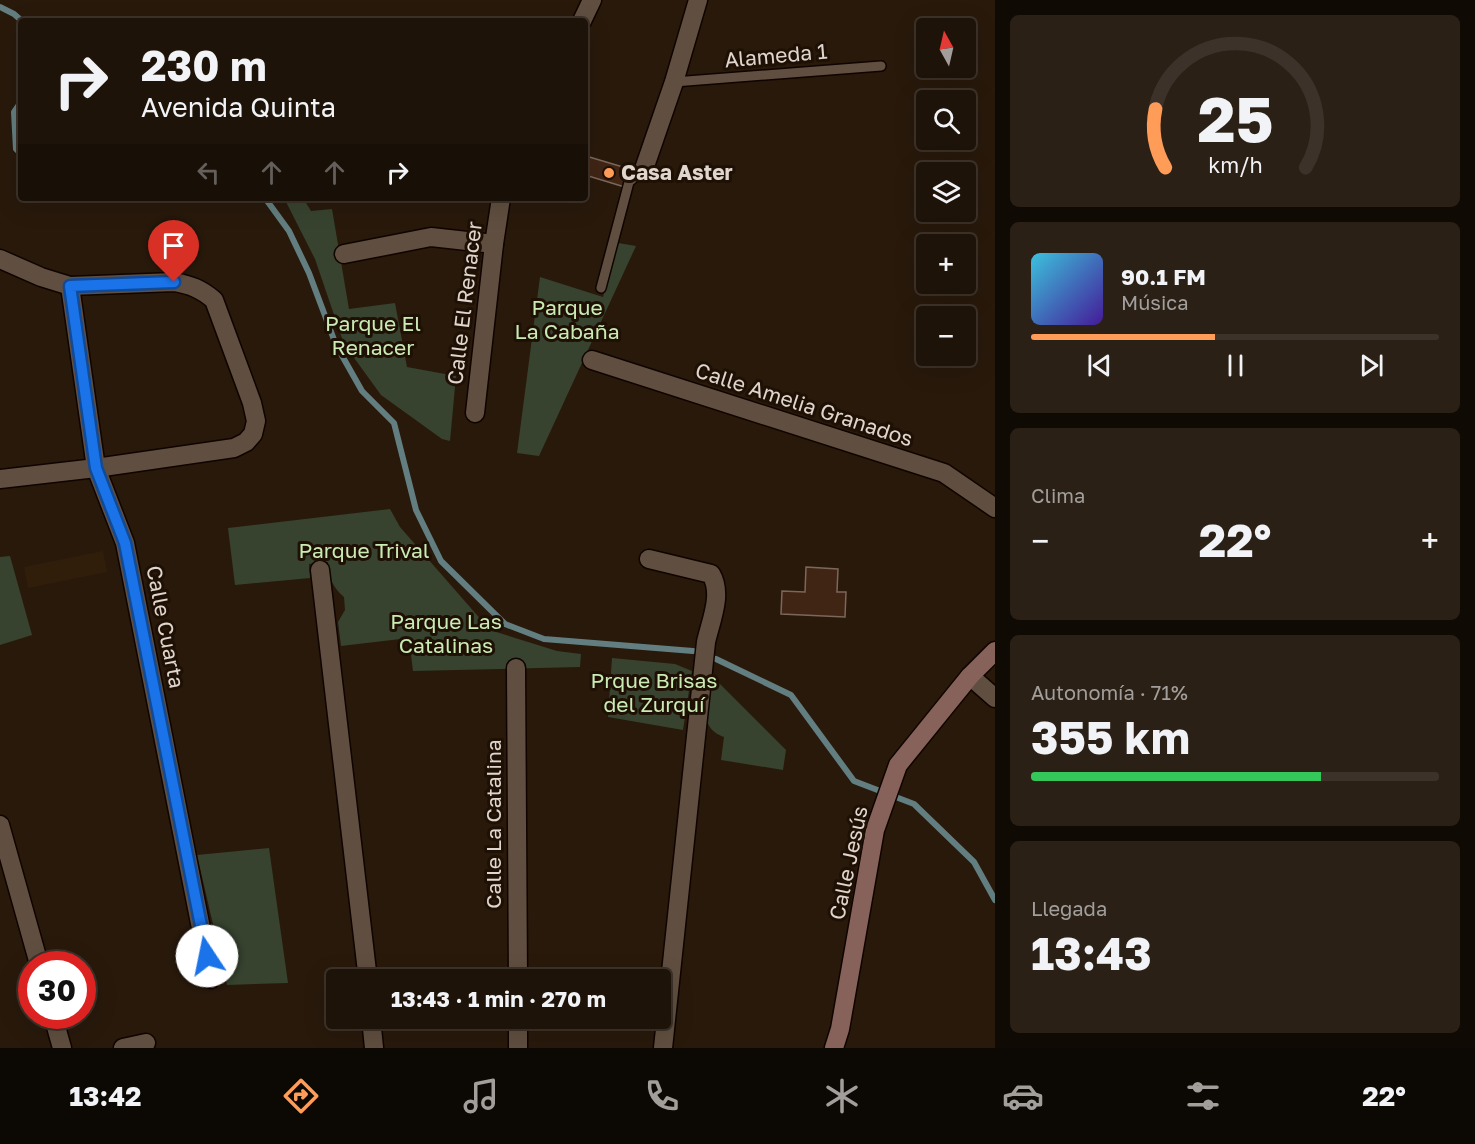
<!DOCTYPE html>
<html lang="es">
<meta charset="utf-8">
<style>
:root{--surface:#1e1308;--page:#2b2016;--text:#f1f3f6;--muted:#a19e9c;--line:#3c3229;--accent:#fe9c58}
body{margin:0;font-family:"Golos Text",sans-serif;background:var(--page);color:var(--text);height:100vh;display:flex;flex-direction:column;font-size:22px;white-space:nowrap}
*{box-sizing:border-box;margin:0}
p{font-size:20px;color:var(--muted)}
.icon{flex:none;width:33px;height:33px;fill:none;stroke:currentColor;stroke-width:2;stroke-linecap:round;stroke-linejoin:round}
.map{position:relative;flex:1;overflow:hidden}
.details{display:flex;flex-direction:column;gap:15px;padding:15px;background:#100a04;width:480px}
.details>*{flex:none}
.guide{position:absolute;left:18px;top:18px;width:570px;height:183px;border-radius:6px;box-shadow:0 6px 24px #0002,0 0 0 2px var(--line);background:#1e1308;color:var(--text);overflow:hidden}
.needle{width:39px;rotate:352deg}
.tools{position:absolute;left:916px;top:18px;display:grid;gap:12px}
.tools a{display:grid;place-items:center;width:60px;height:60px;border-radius:6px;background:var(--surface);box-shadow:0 6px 24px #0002,0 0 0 2px var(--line);font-size:30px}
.speed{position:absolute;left:18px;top:951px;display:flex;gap:12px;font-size:30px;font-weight:700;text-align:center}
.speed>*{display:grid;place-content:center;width:78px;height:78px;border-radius:50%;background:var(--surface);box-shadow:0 6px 24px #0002,0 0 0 2px var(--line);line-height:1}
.speed .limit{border:9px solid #d22;background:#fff;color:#111}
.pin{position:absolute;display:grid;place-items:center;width:51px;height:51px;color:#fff;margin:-62px -26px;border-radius:50% 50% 50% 0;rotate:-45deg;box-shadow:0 0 6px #0007}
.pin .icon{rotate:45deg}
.me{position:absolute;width:66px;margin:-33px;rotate:349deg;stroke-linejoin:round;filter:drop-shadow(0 0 4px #0008)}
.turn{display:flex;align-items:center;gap:21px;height:126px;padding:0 24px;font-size:27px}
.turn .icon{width:78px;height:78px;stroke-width:2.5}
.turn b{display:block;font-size:42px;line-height:51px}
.lanes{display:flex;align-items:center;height:57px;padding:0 24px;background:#0003;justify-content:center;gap:30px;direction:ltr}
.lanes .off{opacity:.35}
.big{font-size:45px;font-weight:700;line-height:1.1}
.details .tile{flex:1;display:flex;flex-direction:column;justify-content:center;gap:9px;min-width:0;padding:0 21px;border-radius:9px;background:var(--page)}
.details .dial{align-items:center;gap:0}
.dial svg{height:156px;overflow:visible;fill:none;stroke:var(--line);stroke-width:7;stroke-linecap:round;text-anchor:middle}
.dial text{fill:var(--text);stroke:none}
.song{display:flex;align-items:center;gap:18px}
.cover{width:72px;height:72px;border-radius:9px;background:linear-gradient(135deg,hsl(190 70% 55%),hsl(260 70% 35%))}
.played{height:6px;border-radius:3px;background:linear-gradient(90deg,var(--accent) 45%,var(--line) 45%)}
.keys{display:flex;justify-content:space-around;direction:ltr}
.heat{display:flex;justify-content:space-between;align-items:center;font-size:33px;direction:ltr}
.charge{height:9px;border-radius:4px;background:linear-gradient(90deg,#34c759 71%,var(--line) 0)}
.trip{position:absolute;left:326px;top:969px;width:345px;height:60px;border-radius:6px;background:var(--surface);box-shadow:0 6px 24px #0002,0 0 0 2px var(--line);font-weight:700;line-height:60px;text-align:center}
.menu{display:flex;height:96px;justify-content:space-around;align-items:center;background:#0c0803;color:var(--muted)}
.menu .icon{width:42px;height:42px}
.menu .on{color:var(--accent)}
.menu b{font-size:27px;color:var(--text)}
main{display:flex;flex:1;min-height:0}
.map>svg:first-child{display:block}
.built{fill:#311e0a}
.green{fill:#37432f}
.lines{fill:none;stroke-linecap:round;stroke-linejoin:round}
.stream{stroke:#637e80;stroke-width:6}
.building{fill:#402515;stroke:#7c675b;stroke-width:1.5}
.lane-casing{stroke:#100400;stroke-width:12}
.street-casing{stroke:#100400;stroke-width:21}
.secondary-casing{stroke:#100400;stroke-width:21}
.lane{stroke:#604f40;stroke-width:9}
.street{stroke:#604f40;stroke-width:18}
.secondary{stroke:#86625a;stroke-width:18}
.route-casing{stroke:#114b97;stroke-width:15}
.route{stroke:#1a73e8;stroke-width:10}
.poi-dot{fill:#fe9c58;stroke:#1e1004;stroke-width:2}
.labels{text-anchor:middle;stroke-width:6;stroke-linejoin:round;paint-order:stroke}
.street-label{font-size:21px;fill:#e0d6cd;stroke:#1e1004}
.poi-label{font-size:21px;font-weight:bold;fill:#e0d6cd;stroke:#1e1004;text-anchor:start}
.park-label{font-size:21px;fill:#cbebb5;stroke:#1e1004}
</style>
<main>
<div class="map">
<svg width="995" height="1048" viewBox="0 0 995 1048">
<rect width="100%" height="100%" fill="#28190b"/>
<!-- built -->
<path class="built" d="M103 551 107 572 28 588 24 567Z"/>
<!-- green -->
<g class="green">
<path d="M284 198H303L311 211 332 209 349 309 395 303 407 367 456 376 450 441 442 439 381 395 344 344 315 259Z"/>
<path d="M618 243 636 246 539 456 517 453 540 277 603 297Z"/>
<path d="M390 509 400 527 490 630 557 651 581 654 580 667 413 671 409 638 341 646 338 622 345 610 344 597C333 588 328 576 328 562L309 564 310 578 235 585 228 528Z"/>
<path d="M10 556 32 635 0 645V557Z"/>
<path d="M612 658 675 664 692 671 683 730 608 717Z"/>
<path d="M710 679 719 683 786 750 783 770 721 760 724 737C697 728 707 701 710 679Z"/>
<path d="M269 848 288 983 227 985 197 855Z"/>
</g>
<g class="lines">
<!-- stream -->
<g class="stream">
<path d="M0 7 14 14 22 21"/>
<path d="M21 102 14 112 16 149 21 154"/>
<path d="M265 198 289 231 309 273 336 345 362 391 394 423 416 510 441 561 505 624 544 639 693 651"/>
<path d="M716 659 791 695 854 781 914 804 974 862 995 900"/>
</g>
</g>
<!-- building -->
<g class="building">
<path d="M586 156 633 170 628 188 585 175Z"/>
<path d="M806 567 838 569 837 592H846L845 617 781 614 782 591 805 592Z"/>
</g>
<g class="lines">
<!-- lane casing -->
<g class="lane-casing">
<g id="lane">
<path d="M674 82 881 66"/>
<path d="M601 288 629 182 644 169"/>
</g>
</g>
<!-- street casing -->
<g class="street-casing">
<g id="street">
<path d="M582 21 592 0"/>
<path d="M644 169 674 82 698 0"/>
<path d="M344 254 431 237 494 244"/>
<path d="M0 259 41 277 70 286 174 282C191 285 201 289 214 300L252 403 256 421 253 434 246 442 234 448 96 468 0 479"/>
<path d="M70 286 96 468 125 543 211 979"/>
<path d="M592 360 944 473 995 508"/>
<path d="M475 413 494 244 501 198"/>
<path d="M649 559 711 574C723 594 711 620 706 642L663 1048"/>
<path d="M320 570 368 980"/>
<path d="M516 668 518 980"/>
<path d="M970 676 995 698"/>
<path d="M0 825 39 964"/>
<path d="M53 1016 62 1048"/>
<path d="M371 1018 374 1048"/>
<path d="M518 1018V1048"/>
<path d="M123 1048 146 1043"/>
</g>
</g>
<!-- secondary casing -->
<g class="secondary-casing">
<path id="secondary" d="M834 1048 840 1029 875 830 898 765 970 676 995 651"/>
</g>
<!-- lane -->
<use href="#lane" class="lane"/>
<!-- street -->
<use href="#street" class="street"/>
<!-- secondary -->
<use href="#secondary" class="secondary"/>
</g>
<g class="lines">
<!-- route casing -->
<g class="route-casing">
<path id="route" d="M174 282 70 286 96 468 125 543 207 956"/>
</g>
<!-- route -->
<use href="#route" class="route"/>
</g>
<!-- markers -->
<circle class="poi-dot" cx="609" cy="173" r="6"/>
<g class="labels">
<!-- street labels -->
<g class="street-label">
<text transform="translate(776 56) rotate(-5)" y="7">Alameda 1</text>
<text transform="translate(465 303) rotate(-83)" y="7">Calle El Renacer</text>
<text transform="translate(804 405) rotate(18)" y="7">Calle Amelia Granados</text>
<text transform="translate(165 627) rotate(79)" y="7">Calle Cuarta</text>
<text transform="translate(494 824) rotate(-90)" y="7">Calle La Catalina</text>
<text transform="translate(849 863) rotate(-78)" y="7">Calle Jesús</text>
</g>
<!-- poi labels -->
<g class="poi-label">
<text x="621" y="180">Casa Aster</text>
</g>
<!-- park labels -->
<g class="park-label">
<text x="567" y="315">Parque<tspan x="567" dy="24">La Cabaña</tspan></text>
<text x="373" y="331">Parque El<tspan x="373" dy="24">Renacer</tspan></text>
<text x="364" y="558">Parque Trival</text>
<text x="446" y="629">Parque Las<tspan x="446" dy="24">Catalinas</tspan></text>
<text x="654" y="688">Prque Brisas<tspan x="654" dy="24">del Zurquí</tspan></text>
</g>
</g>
</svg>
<div class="tools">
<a><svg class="needle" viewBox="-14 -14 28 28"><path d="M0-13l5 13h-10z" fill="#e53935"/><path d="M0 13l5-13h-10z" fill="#a19e9c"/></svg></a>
<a><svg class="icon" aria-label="search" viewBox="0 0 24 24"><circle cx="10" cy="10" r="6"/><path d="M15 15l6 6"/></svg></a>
<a><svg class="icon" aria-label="layers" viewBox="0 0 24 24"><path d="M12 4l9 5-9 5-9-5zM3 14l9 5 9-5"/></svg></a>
<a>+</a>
<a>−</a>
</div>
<div class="speed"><div class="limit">30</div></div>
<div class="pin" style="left:174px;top:282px;background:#d93025"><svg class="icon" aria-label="arrive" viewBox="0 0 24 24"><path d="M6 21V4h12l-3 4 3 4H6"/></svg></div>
<svg class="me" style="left:207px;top:956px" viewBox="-20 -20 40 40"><circle r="19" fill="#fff"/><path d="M0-13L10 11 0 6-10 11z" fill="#1a73e8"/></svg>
<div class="trip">13:43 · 1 min · 270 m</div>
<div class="guide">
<div class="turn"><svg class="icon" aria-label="right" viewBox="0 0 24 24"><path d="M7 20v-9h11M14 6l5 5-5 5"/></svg><div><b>230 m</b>Avenida Quinta</div></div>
<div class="lanes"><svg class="icon off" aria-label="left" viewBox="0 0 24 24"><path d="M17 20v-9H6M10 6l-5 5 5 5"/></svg><svg class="icon off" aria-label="ahead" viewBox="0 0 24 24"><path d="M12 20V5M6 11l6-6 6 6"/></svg><svg class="icon off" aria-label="ahead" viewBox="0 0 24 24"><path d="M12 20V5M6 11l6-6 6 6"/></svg><svg class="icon" aria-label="right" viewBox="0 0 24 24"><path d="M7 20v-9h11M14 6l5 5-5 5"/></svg></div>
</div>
</div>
<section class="details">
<div class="tile dial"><svg viewBox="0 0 100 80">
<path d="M14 69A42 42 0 1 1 86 69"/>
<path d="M14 69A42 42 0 0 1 9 39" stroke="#fe9c58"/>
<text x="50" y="56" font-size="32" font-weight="700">25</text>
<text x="50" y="72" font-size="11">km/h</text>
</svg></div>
<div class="tile">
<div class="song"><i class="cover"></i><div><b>90.1 FM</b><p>Música</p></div></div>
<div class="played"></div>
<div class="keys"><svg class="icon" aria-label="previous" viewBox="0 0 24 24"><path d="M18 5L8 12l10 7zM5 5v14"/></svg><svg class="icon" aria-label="pause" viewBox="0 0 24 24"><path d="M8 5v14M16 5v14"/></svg><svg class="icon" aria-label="next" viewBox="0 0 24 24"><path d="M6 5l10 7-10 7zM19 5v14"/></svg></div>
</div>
<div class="tile"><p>Clima</p>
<div class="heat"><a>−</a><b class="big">22°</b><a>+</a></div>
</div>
<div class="tile"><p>Autonomía · 71%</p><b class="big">355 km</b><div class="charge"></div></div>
<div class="tile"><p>Llegada</p><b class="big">13:43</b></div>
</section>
</main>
<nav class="menu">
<b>13:42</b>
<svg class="icon on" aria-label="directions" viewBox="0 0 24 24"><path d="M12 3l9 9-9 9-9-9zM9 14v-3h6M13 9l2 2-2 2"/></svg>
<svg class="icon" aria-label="music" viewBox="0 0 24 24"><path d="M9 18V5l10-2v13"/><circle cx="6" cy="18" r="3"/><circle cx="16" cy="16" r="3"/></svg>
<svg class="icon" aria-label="phone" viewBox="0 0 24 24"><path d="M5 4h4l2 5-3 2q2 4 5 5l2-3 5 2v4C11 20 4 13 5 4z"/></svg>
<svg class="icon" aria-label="climate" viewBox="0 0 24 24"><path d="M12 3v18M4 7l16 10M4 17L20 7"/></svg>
<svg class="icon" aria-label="car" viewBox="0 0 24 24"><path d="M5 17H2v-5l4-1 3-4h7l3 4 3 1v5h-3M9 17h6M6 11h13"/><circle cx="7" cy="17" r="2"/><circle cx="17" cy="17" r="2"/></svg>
<svg class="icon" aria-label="filters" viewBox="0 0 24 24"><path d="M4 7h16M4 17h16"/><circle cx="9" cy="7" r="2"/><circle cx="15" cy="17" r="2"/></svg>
<b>22°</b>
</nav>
